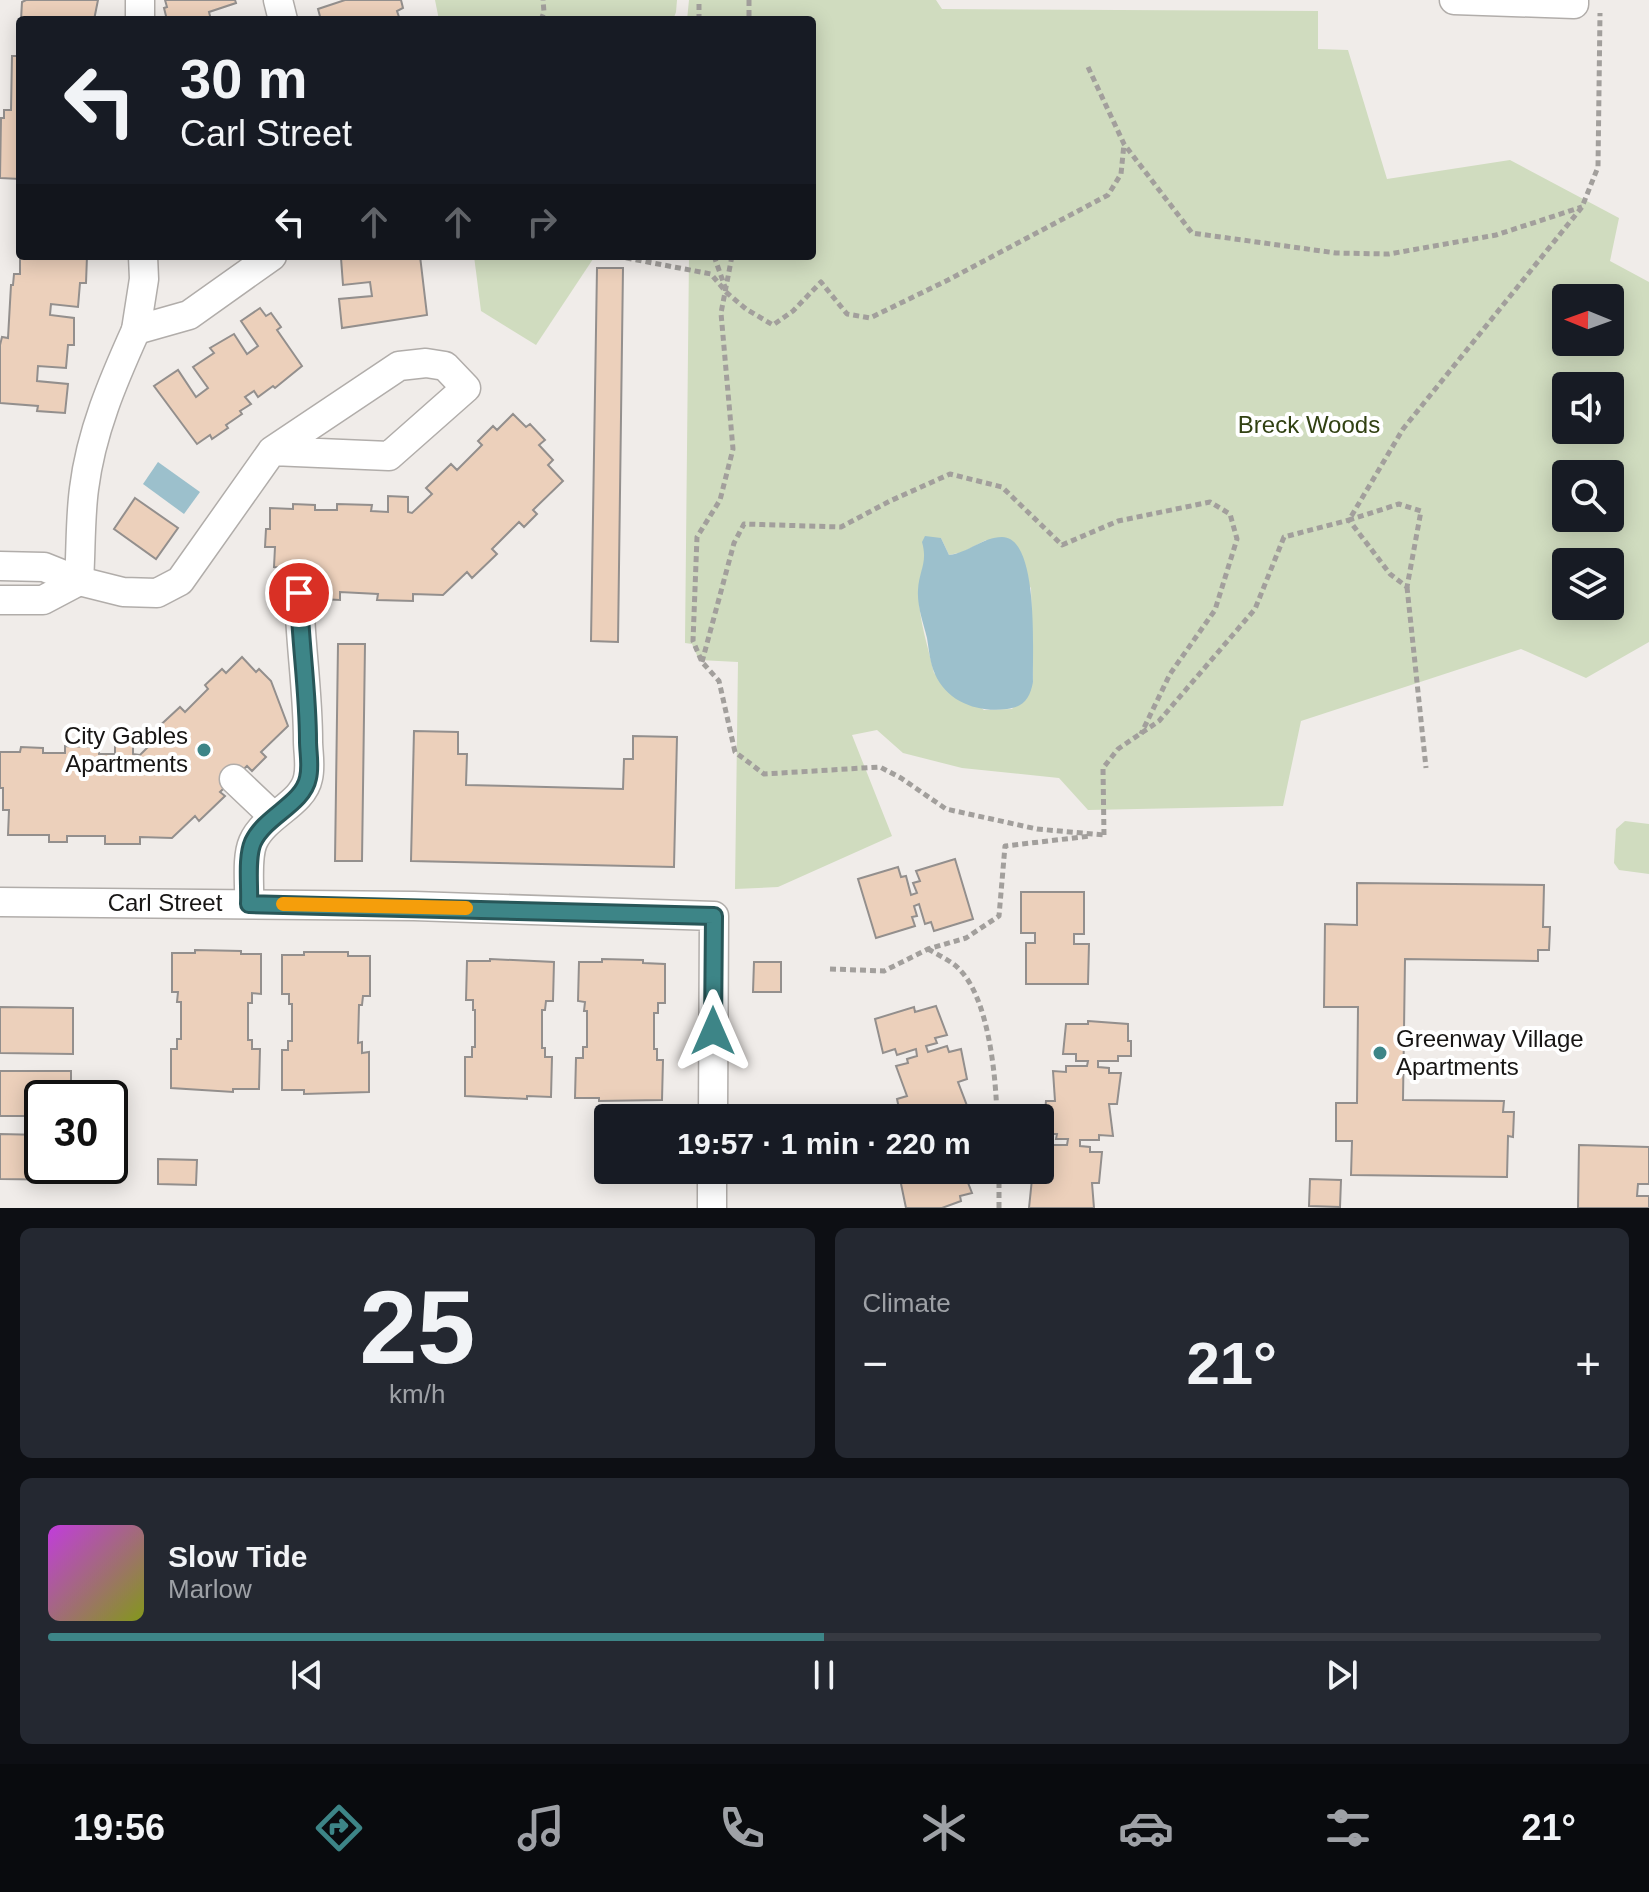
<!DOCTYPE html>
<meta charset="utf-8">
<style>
:root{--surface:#171b24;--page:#242831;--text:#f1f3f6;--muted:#9ea1a6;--line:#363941;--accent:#3d8587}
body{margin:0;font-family:Arial,sans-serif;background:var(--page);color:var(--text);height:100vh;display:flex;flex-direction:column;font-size:30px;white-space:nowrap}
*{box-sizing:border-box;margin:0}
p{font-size:26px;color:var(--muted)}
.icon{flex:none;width:44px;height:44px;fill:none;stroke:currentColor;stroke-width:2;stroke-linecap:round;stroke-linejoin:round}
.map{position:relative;height:1208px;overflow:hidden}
.sheet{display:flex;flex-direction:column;gap:20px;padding:20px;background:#0d0f14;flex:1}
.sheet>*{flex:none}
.guide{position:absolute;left:16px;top:16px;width:800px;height:244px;border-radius:8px;box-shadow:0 4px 20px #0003;background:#171b24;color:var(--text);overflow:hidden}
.needle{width:52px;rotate:271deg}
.fabs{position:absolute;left:1552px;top:284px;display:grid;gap:16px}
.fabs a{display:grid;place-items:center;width:72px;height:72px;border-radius:8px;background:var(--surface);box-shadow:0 4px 20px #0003;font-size:40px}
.speed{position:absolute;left:24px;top:1080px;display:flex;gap:16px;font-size:40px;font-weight:700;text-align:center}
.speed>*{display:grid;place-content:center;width:104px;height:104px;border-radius:50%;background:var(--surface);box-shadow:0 4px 20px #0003;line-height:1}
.speed .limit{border:4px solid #111;border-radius:12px;background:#fff;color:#111}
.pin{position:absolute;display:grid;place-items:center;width:68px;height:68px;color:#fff;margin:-34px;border:4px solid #fff;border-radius:50%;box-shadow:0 2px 8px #0007}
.me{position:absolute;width:88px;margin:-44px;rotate:0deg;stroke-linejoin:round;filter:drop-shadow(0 0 6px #0008)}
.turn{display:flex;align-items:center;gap:28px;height:168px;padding:0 32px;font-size:36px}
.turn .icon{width:104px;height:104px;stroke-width:2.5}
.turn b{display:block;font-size:56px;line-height:68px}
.lanes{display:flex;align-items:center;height:76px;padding:0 32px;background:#0003;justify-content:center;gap:40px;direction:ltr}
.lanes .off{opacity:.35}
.big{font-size:60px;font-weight:600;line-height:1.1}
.sheet .card{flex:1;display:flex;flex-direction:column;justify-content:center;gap:12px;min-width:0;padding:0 28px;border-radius:12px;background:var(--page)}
.sheet .dial{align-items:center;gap:0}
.dial b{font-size:104px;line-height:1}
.song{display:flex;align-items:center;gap:24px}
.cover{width:96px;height:96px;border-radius:12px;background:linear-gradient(135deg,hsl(290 70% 55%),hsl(70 70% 35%))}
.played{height:8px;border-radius:4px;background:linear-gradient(90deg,var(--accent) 50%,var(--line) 50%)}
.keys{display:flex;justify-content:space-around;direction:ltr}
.heat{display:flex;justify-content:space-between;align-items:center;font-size:44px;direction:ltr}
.sheet .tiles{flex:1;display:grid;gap:20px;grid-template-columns:1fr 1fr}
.card:last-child{grid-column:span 2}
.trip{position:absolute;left:594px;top:1104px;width:460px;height:80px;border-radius:8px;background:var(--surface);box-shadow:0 4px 20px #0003;font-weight:600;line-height:80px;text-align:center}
.tabs{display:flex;height:128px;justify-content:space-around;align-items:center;background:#090b0e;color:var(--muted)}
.tabs .icon{width:56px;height:56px}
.tabs .on{color:var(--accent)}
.tabs b{font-size:36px;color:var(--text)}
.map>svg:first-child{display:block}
.green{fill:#d0dcbf;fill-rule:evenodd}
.water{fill:#9cc0cc}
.building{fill:#ecd0bb;stroke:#938f8d;stroke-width:2}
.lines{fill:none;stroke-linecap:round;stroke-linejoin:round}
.minor-casing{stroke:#b1adaa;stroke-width:31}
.path{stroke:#a29f9c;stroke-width:5;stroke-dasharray:6 4;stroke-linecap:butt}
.minor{stroke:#fff;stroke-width:28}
.route-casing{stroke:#285658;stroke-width:20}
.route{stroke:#3d8587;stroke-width:14}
.slow{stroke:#f59e0b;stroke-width:14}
.poi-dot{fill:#3d8587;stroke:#fff;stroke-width:3}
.labels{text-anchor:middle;stroke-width:8;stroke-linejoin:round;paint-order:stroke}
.park-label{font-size:24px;fill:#314112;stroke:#fff}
.poi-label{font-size:24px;fill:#171514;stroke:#fff;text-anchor:end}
.street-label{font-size:24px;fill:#171514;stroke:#fff}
</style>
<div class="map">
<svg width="1649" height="1208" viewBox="0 0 1649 1208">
<rect width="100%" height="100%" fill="#f0ece9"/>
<!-- green -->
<g class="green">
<path d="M435 0H677L676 12 673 20H439Z"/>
<path d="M689 0H936L942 9 1318 11V49L1348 50 1387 179 1510 160 1619 218 1610 261 1649 282V642L1586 678 1521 649 1301 721 1283 806 1088 810 1059 778 962 768 903 753 877 730 852 735 892 836 778 887 735 889 738 662 699 660 692 644 685 643 689 256H812V20H687ZM1566 298H1610V342H1566ZM1566 386H1610V430H1566ZM1566 474H1610V518H1566ZM941 538 949 555 963 552 986 540 1031 588 1033 682 1012 709 984 710 934 673C923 624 903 580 941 538ZM1566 562H1610V606H1566Z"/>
<path d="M474 256H595L536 345 481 311Z"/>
<path d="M1625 821 1649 824V874L1619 870 1614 863 1616 829Z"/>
</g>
<!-- water -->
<g class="water">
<path d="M158 462 200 492 184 514 143 484Z"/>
<path d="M925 536 941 538 949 555C968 553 983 537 1002 537 1040 537 1032 655 1033 682 1030 698 1024 707 1007 709 978 713 947 702 935 674 930 663 929 650 927 638 923 622 917 606 918 590 919 570 928 563 922 542Z"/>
</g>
<!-- building -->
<g class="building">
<path d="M26 0H98L94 20H21L22 2Z"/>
<path d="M165 0H235L236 3 209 12 211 20H167L164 8 167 7Z"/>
<path d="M345 0H401L403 8 397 11 400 20H321L318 9Z"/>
<path d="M17 48 20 49V179L0 178 1 118H4V110H11L12 56H17Z"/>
<path d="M20 256H87L86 283H80L78 307 51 304 50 315 74 318V345H68L66 368 38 366 37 381 68 384 65 413 37 411 38 406 0 403V345L2 337 8 338 11 285H13L14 274H20Z"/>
<path d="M345 256H420L427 315 342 328 339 299 372 296 370 282 343 285 341 258Z"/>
<path d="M597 268H623L618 642 591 641Z"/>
<path d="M260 308 266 316 271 313 281 327 277 330 302 366 275 388 273 386 258 397 254 391 245 397 251 404 240 411 242 414 226 425 228 428 212 439 210 435 197 444 154 386 178 370 196 397 208 388 193 367 214 353 210 348 234 334 247 354 258 346 241 321Z"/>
<path d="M513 414 526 427 530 424 545 440 539 445 553 460 548 465 563 481 533 510 537 514 524 527 519 522 492 549 497 554 472 578 467 572 443 595 413 594V601L377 600 378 594 340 592V600L320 599V593L281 592 282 568 274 567 275 547H265L266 529H270V508L293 509V504L315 505V510H337V504L372 505 371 511 388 512V496L408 497V512L412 513 432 494 426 488 451 464 457 470 482 445 478 441 493 426 497 430Z"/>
<path d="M135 498 178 528 156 559 114 529Z"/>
<path d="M338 644H365L362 861H335Z"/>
<path d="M242 657 256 672 259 669 271 681 288 726 261 752 266 757 252 771 247 766 220 792 225 796 199 821 195 816 172 838 140 837V844H105V836H67V842H49V835H8L9 810H3V788H0V752H20L21 747 43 748V753H65V746L99 747V754H115V738H133V754L140 755 159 736 154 731 180 707 185 712 208 689 205 685 222 669 226 673Z"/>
<path d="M414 731 458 732V754H467L466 785 623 789 624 759H633V736L677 737 674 867 411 861Z"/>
<path d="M955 859 973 919 934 931 931 922 925 924 919 904 914 906 917 916 912 917 915 926 876 938 858 879 898 867 901 877 906 876 911 895 917 893 913 883 920 881 916 871Z"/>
<path d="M1357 883 1544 885 1543 927H1550L1549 950H1538V961L1405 959 1403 1100 1504 1101 1503 1112H1514L1513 1137 1508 1136 1507 1177 1351 1175 1352 1141H1336V1103H1357L1358 1007H1324L1325 924 1357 925Z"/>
<path d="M1021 892H1084V934H1074V944H1089L1088 984H1026V943H1035V933H1021Z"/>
<path d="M195 950 241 951V954H261V994L252 993V1003H248V1040H252V1049H260L259 1089H233V1092L171 1088V1049H177V1039H181V1002H177L178 992H172V953H195Z"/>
<path d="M304 952H348V956H370V996H363L362 1005H359L358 1043 362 1042V1053L369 1052V1092L304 1094V1090H282V1050H288V1041H292V1004H289V994H282V955H304Z"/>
<path d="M490 959 554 962 553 1001H546L545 1010H542V1048H545V1057H552L551 1097 527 1096V1099L465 1096V1057H472V1047H475V1010H473V1000H466L467 961H490Z"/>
<path d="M602 959 643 960V963L665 964V1003H658V1013H654V1049H657V1060H663L662 1100 599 1101V1098H575L576 1058H583V1047H587V1011H584L585 1002 578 1001 579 962H602Z"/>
<path d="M754 962H781V992H753Z"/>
<path d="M936 1006 947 1035 935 1038 937 1043 926 1046 928 1052 947 1046 949 1052 961 1049 967 1079 958 1082 969 1111 957 1115 958 1118H901L897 1099 907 1096 896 1066 908 1063 907 1059 917 1056 916 1049 897 1055 895 1049 883 1053 875 1019 914 1007 915 1012Z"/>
<path d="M0 1007 73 1008V1054L0 1053Z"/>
<path d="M1088 1021 1128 1024V1041H1131V1056H1118V1061H1098V1067L1109 1068V1073H1121L1117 1104H1109L1113 1136 1099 1135V1140H1080V1146L1090 1147V1152H1102L1099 1183H1092L1094 1208H1029L1032 1179H1039L1040 1150H1047V1145H1067L1068 1139H1056L1057 1134H1043L1046 1101H1055L1053 1071 1066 1072V1066H1087L1088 1061H1076V1054H1063L1066 1024H1088Z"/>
<path d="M0 1071H71V1098H42V1116H0Z"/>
<path d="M0 1134 42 1135V1166H72V1180L0 1179Z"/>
<path d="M1579 1145 1649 1147V1184H1638L1637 1196H1649V1208H1578Z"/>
<path d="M158 1159 197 1160 196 1185 158 1184Z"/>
<path d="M908 1170H963L972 1193 960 1196 961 1201 942 1208H906L900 1179 910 1176Z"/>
<path d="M1310 1179 1341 1180 1340 1207 1309 1206Z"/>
</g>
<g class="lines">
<!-- minor casing -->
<g class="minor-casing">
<g id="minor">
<path d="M140 0V20"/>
<path d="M278 0 283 20"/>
<path d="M1454 0 1574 4V0"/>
<path d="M143 256 144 279 136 330 189 315 272 256"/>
<path d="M0 566 44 567 79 581 123 592 157 593 180 581 272 451 389 456 466 388 445 366 426 363 399 366 272 451"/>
<path d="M79 581C81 551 80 519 84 489 91 432 113 381 136 330"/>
<path d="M0 600H43L79 581"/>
<path d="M234 779 273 816"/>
<path d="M0 902 414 906 714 916 713 1118"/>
<path d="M249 904C250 886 246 858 253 842 265 815 303 804 308 778 311 766 308 752 308 741 308 691 300 642 299 593"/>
<path d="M712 1208V1170"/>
</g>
</g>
<!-- path -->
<g class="path">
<path d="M749 0V20"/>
<path d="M541 20 544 12 543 0"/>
<path d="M699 20V0"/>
<path d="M1088 67 1124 144 1192 233 1336 253 1389 254 1496 235 1582 207"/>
<path d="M616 256 711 274 726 292 746 309 773 325 793 311 821 282 847 314 870 318 948 280 1108 195 1121 174 1124 144"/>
<path d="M714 256 725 287"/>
<path d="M732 256 721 313 733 449 720 500 697 537 693 641 702 662 719 681 735 752 764 774 880 767 901 778 946 809 1037 829 1104 835"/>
<path d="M1407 587 1426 768"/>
<path d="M702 662 734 543 744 524 841 527 890 501 950 474 1002 487 1062 545 1118 521 1210 502 1230 514 1237 539 1215 610 1170 674 1141 734"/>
<path d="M1104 835 1103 768 1118 749 1159 721 1255 609 1284 537 1349 520 1390 574 1407 587 1421 511 1399 504 1349 520 1403 429 1582 207 1598 167 1600 13"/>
<path d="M928 949C938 955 952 961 960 970 989 1000 996 1077 997 1118"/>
<path d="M830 969 884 971 928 949 966 938 999 916 1005 846 1091 836"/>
<path d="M999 1208V1170"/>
</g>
<!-- minor -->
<use href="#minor" class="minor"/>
</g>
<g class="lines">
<!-- route casing -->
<g class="route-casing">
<path id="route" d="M299 593C300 642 308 691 308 741 308 752 311 766 308 778 303 804 265 816 253 842 246 858 250 886 249 904L714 916 713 1031"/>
</g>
<!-- route -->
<use href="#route" class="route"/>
<!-- slow -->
<path class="slow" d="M283 904 466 908"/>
</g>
<!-- markers -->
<g class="poi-dot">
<circle cx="204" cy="750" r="8"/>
<circle cx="1380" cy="1053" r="8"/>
</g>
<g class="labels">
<!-- park labels -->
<g class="park-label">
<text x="1309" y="433">Breck Woods</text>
</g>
<!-- poi labels -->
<g class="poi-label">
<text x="188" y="744">City Gables<tspan x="188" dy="28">Apartments</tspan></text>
<text x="1396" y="1047" text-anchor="start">Greenway Village<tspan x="1396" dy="28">Apartments</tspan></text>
</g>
<!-- street labels -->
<g class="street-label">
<text x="165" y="911">Carl Street</text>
</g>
</g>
</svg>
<div class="fabs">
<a><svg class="needle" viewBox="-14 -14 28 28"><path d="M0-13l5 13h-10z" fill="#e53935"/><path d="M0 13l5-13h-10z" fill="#9ea1a6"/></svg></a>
<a><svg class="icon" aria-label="sound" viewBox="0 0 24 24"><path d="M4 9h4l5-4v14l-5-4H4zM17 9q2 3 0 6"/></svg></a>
<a><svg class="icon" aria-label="search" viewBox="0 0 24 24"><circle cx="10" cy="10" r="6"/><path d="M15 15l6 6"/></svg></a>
<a><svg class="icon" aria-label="layers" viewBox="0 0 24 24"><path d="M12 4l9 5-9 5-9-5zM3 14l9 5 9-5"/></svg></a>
</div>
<div class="speed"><div class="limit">30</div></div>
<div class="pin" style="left:299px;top:593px;background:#d93025"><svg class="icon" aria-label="arrive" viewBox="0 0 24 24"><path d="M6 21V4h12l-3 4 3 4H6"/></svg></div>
<svg class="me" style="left:713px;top:1031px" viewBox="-20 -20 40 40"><path d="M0-17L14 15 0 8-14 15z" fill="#3d8587" stroke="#fff" stroke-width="4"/></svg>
<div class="trip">19:57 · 1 min · 220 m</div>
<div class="guide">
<div class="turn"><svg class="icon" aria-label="left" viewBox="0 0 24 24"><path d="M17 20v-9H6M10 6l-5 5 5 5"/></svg><div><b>30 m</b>Carl Street</div></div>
<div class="lanes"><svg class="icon" aria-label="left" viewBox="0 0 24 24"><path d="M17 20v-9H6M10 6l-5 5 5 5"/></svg><svg class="icon off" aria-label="ahead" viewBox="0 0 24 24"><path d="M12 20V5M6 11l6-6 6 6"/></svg><svg class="icon off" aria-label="ahead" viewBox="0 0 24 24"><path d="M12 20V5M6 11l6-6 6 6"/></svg><svg class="icon off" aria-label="right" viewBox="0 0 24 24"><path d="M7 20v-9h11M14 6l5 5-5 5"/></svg></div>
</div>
</div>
<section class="sheet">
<div class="tiles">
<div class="card dial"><b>25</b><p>km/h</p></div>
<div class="card"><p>Climate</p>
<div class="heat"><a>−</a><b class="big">21°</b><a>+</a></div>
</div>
<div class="card">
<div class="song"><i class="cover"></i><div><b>Slow Tide</b><p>Marlow</p></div></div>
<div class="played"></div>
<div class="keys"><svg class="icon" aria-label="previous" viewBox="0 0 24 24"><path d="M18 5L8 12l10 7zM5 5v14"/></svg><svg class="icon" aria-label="pause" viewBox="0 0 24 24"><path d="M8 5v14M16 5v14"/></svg><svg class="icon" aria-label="next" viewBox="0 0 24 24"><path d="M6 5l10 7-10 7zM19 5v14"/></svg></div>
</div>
</div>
</section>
<nav class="tabs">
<b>19:56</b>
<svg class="icon on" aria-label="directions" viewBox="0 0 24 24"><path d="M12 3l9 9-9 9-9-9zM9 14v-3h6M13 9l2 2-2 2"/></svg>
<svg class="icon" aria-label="music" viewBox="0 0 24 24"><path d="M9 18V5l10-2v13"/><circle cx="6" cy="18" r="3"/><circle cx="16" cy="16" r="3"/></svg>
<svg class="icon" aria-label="phone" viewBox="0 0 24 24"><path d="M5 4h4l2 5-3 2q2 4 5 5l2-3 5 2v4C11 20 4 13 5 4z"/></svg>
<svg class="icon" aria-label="climate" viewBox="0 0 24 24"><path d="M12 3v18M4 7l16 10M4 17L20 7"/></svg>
<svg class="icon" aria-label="car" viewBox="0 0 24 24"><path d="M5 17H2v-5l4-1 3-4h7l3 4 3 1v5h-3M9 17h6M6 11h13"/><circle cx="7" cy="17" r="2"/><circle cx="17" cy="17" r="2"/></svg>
<svg class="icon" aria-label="filters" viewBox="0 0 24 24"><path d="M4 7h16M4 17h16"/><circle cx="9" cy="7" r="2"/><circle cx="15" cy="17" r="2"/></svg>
<b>21°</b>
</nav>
